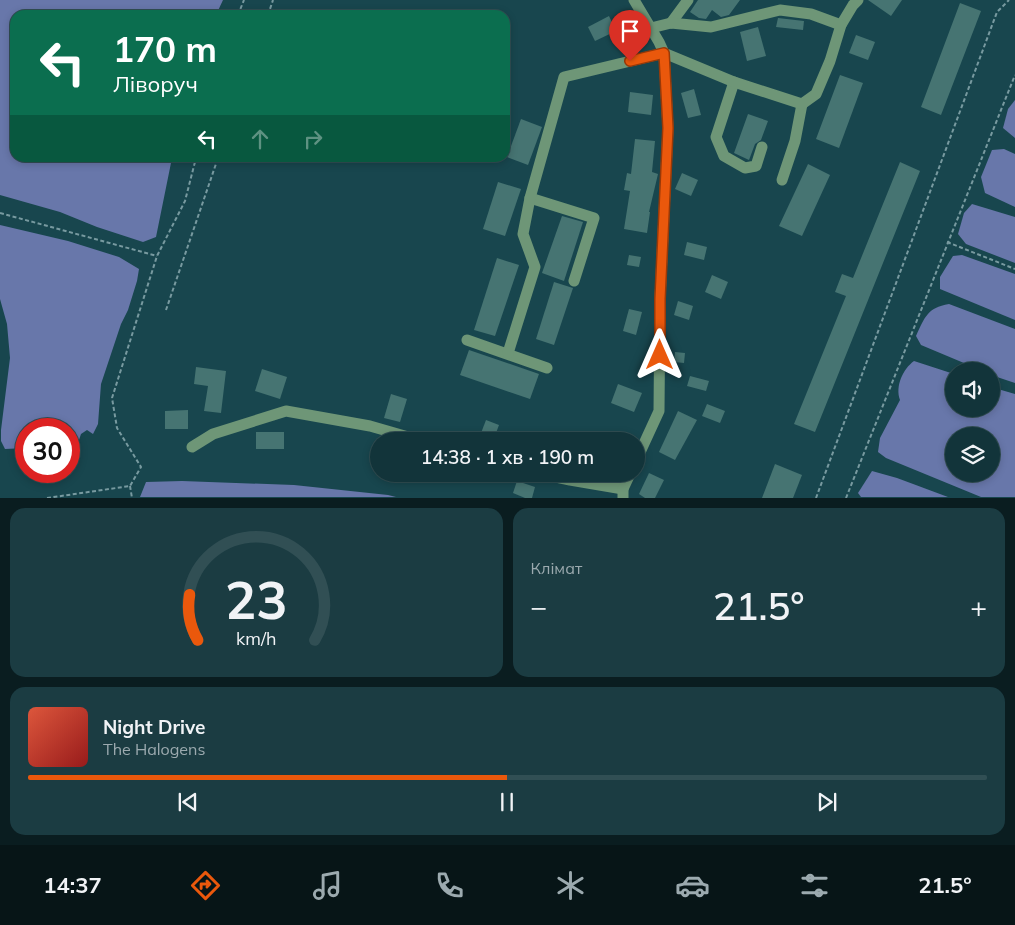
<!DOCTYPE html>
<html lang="uk">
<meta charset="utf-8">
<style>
:root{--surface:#12343a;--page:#1b3c42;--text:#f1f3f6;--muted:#9caaaf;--line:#314f54;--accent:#ea580c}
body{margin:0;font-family:Mulish,sans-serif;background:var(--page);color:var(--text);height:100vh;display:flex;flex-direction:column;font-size:19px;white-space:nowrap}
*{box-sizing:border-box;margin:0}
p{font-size:16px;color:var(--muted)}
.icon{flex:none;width:28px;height:28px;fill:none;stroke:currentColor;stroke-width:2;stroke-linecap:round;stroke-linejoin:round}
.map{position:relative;height:498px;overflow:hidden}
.sheet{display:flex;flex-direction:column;gap:10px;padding:10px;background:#0a1d20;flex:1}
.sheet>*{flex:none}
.banner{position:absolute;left:10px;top:10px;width:500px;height:152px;border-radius:15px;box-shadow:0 2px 8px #0003,0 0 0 1px var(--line);background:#0b6e4f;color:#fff;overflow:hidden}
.tools{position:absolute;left:945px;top:362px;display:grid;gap:10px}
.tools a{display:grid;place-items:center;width:55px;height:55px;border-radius:50%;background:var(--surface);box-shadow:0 2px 8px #0003,0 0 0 1px var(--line);font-size:25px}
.speed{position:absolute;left:15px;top:418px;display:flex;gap:10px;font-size:25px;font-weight:700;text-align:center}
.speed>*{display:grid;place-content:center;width:65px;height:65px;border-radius:50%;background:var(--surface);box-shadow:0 2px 8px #0003,0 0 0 1px var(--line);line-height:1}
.speed .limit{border:8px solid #d22;background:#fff;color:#111}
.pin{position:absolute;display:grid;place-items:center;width:42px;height:42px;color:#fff;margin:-51px -21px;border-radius:50% 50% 50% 0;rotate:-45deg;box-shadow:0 0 5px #0007}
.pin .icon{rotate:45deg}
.me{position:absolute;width:55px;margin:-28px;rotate:0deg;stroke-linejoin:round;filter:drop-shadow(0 0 4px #0008)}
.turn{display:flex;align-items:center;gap:18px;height:105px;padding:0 20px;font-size:22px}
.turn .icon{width:65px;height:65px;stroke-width:2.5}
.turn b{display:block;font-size:35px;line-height:42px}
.lanes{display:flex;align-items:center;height:48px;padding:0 20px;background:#0003;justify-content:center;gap:25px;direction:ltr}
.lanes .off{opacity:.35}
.big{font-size:38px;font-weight:600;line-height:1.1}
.sheet .card{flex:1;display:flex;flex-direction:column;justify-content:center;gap:8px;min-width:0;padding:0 18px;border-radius:15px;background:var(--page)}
.sheet .dial{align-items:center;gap:0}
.dial svg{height:130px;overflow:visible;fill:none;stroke:var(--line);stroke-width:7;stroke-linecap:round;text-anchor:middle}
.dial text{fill:var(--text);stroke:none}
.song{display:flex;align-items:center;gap:15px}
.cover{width:60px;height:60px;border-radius:8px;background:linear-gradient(135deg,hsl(10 70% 55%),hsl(0 70% 35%))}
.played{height:5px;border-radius:2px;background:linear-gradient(90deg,var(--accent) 50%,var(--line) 50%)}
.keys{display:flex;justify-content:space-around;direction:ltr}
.heat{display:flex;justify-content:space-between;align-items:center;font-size:28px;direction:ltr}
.sheet .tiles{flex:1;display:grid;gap:10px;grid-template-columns:1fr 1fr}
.card:last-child{grid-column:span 2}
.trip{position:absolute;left:370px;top:432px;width:275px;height:50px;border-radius:25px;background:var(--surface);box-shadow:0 2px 8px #0003,0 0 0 1px var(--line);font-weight:600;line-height:50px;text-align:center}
.tabs{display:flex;height:80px;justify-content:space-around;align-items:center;background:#071517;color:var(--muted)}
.tabs .icon{width:35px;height:35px}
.tabs .active{color:var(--accent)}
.tabs b{font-size:22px;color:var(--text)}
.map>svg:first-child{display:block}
.water{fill:#6877aa;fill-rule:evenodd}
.building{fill:#467472}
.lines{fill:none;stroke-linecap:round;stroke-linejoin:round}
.path{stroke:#789aa0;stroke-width:2;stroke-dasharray:4 2.5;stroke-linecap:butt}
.minor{stroke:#6e9677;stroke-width:11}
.route-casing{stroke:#983908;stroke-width:12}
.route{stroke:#ea580c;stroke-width:9}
</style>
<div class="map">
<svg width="1015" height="498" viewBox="0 0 1015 498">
<rect width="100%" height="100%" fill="#18464e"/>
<!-- water -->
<g class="water">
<path d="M0 0H223L216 15H15V158H172L156 237 143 242 97 227 60 212 0 195Z"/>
<path d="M1015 100V138L1003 128 1008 109Z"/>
<path d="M1004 149 1015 154V207L985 193 981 177 992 150Z"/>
<path d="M972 204 1015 217V263L966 244 958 234 964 213Z"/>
<path d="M0 225 68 241 119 257 139 269 137 281 128 310 121 324 101 384 98 424 93 434 87 430 81 434 78 443H69V429H26V448L5 449 1 441V430L10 358 7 324 0 299Z"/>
<path d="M962 255 1015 274V320L940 289V277L953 256Z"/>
<path d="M949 304 1015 329V383L991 375V371H983L921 345 916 336C925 317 927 308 949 304Z"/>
<path d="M914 361 954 374V409H991V387L1015 394V497H981L886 458 878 452 880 438 900 400C895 386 903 369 914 361ZM991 436V474H954V436Z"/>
<path d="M872 471 897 478 948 497H861L858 493Z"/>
<path d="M182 481 294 485 388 495 396 497H140L146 482Z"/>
</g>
<!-- building -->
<g class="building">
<path d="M698 0H740L729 15 721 17 712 10 706 19 699 18 690 12Z"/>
<path d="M868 0H902L891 16Z"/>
<path d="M960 3 981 11 941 115 921 107Z"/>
<path d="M609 16 616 31 595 41 588 27Z"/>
<path d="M778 18 804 21 803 30 776 27Z"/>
<path d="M758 27 766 56 747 61 740 32Z"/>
<path d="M856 35 875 42 868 60 849 53Z"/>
<path d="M840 75 863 83 839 148 816 139Z"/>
<path d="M694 89 701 115 688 118 681 93Z"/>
<path d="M630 92 653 95 651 115 628 112Z"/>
<path d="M748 114 768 121 761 140 755 144 749 160 734 153Z"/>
<path d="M521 119 542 127 528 165 507 157Z"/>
<path d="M635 139 655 141 652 172 658 174 649 212H650L647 233 624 229 630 191 624 190 627 173 631 174Z"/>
<path d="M900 162 920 171 815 432 794 424 846 296 835 292 842 274 853 278Z"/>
<path d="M808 164 830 175 802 236 779 226Z"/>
<path d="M682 173 698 180 691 196 675 189Z"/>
<path d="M498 182 521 189 505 236 483 229Z"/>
<path d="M562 216 583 222 564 281 542 273Z"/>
<path d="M687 242 707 247 704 260 684 255Z"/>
<path d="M629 255 641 257 639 267 627 265Z"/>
<path d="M497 258 519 265 495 336 474 330Z"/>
<path d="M712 275 728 282 721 299 705 292Z"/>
<path d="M554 282 573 288 554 345 536 339Z"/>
<path d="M678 301 693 306 689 320 674 315Z"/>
<path d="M629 309 642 312 636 335 623 331Z"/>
<path d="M469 350 539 374 530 399 460 375Z"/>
<path d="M675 352 685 353 684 363 674 362Z"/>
<path d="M196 367 226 371 221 413 204 411 208 386 194 384Z"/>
<path d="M262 369 287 377 280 399 255 391Z"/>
<path d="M690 376 709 381 706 391 687 386Z"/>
<path d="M618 384 642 393 634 412 611 403Z"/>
<path d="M391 394 407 399 400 422 384 418Z"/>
<path d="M707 404 725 411 720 423 702 416Z"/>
<path d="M188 410V429H165V411Z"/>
<path d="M678 411 697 420 675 460 659 452Z"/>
<path d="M486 420 499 425 493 441H478Z"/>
<rect x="256" y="432" width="28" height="17"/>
<path d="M775 464 802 475 793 498H762Z"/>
<path d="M649 473 664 480 655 498H645L639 494Z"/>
<path d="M517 481 535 487 532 498H525L513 493Z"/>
</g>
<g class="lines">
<!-- path -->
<g class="path">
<path d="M238 15 244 0"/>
<path d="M268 15 273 0"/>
<path d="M0 213 157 256"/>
<path d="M947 242 1015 269"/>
<path d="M166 310 218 158"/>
<path d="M130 486 132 498"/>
<path d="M47 498 130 486 141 467 117 428 112 398 157 256 185 201 196 158"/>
<path d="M816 498 997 12 1009 0"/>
<path d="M846 498 1015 75"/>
</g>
<!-- minor -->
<g class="minor">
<path d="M634 0 659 42 664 53 668 128 660 299 659 411 636 461"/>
<path d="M671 23 688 0"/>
<path d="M841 25 853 5 858 0"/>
<path d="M734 82 716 137 724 156 745 168 756 166 762 147"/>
<path d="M782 180 795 141 802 104"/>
<path d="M530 198 594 218 574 281"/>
<path d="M467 340 547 368"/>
<path d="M508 353 535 267 523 234 530 198 564 77 664 53 734 82 802 104 816 94 830 61 841 25 811 14 780 10 711 27 671 23 651 28"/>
<path d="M192 447 213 434 286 411 370 426 422 441"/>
<path d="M542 474 570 480 623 489"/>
<path d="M623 498V489L630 474"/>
</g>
</g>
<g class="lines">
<!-- route casing -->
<g class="route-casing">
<path id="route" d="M630 61 664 53 668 128 660 299V355"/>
</g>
<!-- route -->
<use href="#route" class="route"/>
</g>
</svg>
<div class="tools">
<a><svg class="icon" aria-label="sound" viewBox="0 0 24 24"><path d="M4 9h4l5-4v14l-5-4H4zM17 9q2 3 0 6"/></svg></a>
<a><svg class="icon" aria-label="layers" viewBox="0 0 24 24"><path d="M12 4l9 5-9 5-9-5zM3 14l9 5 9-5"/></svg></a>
</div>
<div class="speed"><div class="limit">30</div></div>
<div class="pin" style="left:630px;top:61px;background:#d93025"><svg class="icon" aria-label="arrive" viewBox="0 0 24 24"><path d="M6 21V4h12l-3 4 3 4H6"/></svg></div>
<svg class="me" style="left:660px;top:355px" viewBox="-20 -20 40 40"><path d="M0-17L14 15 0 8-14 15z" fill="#ea580c" stroke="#fff" stroke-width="4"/></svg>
<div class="trip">14:38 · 1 хв · 190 m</div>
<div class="banner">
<div class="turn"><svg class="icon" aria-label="left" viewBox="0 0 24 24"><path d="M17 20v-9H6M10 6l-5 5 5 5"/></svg><div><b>170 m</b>Ліворуч</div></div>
<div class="lanes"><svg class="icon" aria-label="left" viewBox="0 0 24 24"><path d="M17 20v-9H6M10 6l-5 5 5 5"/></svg><svg class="icon off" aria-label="ahead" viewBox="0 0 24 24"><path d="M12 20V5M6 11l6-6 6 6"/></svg><svg class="icon off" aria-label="right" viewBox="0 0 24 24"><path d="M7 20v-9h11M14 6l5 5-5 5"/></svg></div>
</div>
</div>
<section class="sheet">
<div class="tiles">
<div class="card dial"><svg viewBox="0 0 100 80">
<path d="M14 69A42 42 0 1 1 86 69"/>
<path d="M14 69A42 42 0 0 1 9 41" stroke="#ea580c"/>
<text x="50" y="56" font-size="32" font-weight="700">23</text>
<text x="50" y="72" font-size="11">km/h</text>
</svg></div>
<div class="card"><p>Клімат</p>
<div class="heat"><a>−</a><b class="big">21.5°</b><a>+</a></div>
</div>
<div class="card">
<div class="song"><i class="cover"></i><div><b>Night Drive</b><p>The Halogens</p></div></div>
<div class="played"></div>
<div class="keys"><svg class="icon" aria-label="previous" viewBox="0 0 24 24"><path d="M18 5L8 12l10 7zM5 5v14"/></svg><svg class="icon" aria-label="pause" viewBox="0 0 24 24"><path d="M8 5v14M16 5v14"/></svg><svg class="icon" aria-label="next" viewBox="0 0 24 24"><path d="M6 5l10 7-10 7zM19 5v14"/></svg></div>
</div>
</div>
</section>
<nav class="tabs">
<b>14:37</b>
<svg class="icon active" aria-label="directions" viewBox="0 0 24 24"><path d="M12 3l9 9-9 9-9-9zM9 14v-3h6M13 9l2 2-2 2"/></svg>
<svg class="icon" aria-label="music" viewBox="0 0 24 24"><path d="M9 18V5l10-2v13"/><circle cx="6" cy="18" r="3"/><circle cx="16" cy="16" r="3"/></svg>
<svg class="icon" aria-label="phone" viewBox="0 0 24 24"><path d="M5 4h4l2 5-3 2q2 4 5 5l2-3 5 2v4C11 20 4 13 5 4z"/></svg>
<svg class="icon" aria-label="climate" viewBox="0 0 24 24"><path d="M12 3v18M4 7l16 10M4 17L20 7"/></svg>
<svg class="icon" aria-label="car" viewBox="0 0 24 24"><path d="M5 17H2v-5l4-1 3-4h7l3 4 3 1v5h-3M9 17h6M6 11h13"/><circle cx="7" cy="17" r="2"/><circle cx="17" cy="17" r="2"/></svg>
<svg class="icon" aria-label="filters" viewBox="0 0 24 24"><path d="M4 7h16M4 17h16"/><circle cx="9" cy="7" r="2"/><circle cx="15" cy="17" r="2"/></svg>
<b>21.5°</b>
</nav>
